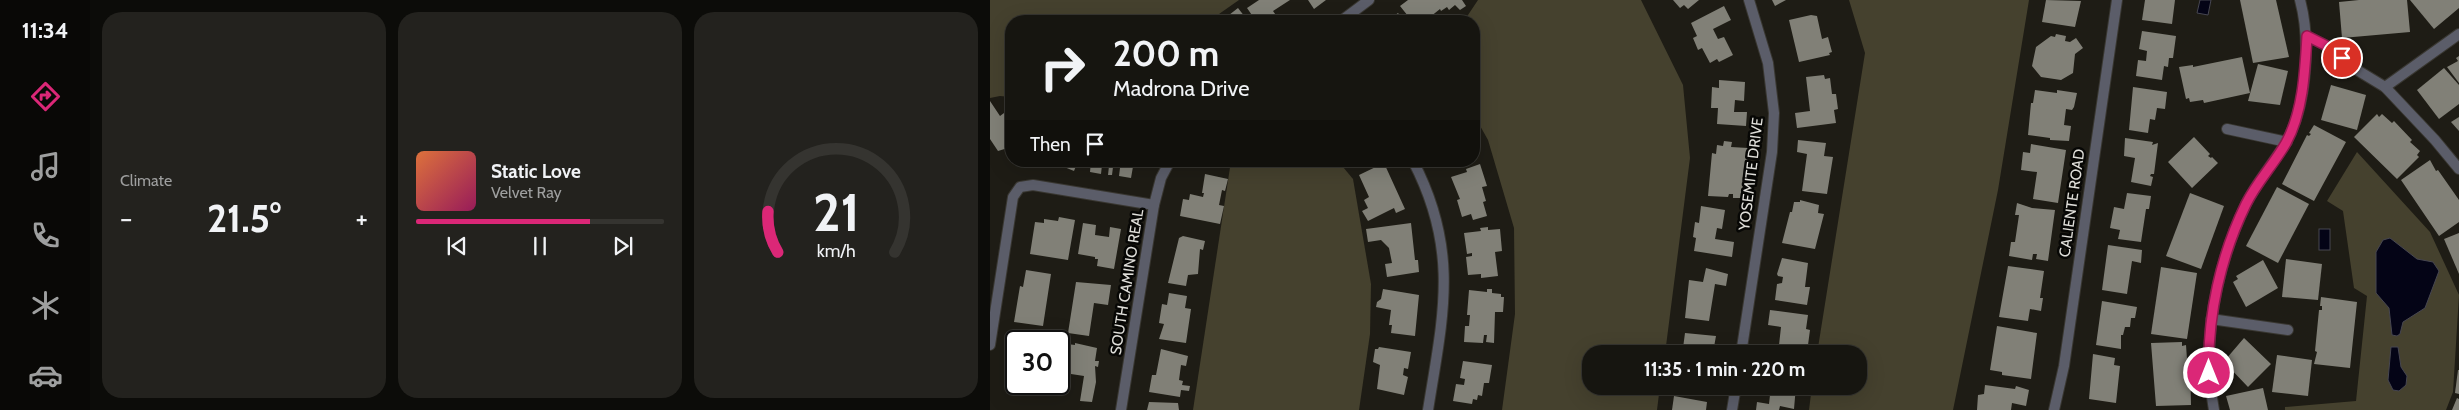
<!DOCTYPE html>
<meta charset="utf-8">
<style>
:root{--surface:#161510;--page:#23221e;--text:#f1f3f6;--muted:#9e9f9f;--line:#353430;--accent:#db2777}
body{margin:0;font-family:Cabin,sans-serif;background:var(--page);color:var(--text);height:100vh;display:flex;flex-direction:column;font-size:19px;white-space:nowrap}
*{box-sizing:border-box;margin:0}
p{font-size:16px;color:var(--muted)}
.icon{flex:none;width:28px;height:28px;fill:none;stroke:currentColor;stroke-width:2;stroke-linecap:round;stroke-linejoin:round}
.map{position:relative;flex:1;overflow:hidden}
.panel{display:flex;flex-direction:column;gap:12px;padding:12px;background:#0c0c09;width:900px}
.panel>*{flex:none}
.hud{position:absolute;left:15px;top:15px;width:475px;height:152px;border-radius:20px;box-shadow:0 5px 20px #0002,0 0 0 1px var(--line);background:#161510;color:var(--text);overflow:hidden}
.speed{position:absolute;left:15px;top:330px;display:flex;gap:10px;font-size:25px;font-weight:700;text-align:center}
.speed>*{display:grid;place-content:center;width:65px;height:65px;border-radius:50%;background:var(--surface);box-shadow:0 5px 20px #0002,0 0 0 1px var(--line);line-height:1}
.speed .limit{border:2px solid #111;border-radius:8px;background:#fff;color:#111}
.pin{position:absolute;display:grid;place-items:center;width:42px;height:42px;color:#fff;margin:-21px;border:2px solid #fff;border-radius:50%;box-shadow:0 1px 5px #0007}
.me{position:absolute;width:55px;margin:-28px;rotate:0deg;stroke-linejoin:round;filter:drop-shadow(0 0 4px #0008)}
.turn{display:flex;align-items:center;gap:18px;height:105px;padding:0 25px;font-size:22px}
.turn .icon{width:65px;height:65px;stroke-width:2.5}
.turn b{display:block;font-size:35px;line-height:42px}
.then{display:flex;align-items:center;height:48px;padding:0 25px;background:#0003;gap:10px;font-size:19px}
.big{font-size:38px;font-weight:700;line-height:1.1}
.panel .widget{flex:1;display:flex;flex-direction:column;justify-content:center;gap:8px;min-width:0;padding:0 18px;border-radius:20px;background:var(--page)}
.panel .dial{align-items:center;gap:0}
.dial svg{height:130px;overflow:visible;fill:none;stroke:var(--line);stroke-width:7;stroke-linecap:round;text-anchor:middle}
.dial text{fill:var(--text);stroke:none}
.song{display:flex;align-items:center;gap:15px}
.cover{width:60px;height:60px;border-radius:8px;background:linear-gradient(135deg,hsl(20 70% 55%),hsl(330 70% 35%))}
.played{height:5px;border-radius:2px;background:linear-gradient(90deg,var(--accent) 70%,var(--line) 70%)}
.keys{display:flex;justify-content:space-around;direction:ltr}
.heat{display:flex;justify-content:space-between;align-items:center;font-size:28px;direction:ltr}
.panel .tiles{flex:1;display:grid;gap:12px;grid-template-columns:repeat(3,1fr)}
.trip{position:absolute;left:592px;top:345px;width:285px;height:50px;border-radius:20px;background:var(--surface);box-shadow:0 5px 20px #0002,0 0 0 1px var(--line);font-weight:700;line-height:50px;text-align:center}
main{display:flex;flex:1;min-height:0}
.tabs{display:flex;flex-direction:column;width:90px;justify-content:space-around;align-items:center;background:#090806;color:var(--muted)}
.tabs .icon{width:35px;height:35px}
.tabs .active{color:var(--accent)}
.tabs b{font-size:22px;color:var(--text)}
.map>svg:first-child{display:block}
.green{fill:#45412e}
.water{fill:#040416;stroke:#464651}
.building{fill:#818077}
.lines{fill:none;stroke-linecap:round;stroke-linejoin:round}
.minor-casing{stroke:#393731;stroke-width:12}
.minor{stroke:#5b5d69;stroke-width:10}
.route-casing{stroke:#8e194d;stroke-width:12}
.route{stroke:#db2777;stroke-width:9}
.labels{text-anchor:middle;stroke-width:5;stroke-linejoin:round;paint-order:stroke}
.street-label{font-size:15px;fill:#e0dfda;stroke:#070705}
</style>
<main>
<nav class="tabs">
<b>11:34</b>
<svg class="icon active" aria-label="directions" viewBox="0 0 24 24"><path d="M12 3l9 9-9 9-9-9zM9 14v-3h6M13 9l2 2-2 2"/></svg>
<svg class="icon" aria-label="music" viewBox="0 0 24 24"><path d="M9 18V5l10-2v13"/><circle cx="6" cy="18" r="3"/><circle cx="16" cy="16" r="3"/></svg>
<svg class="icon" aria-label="phone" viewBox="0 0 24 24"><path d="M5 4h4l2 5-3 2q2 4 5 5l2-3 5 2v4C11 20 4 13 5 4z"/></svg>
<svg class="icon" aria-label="climate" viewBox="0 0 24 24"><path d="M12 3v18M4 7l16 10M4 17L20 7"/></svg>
<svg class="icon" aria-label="car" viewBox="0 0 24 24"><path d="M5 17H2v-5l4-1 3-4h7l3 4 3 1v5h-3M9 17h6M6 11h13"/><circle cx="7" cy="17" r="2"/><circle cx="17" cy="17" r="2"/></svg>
</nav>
<section class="panel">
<div class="tiles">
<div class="widget"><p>Climate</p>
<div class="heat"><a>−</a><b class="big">21.5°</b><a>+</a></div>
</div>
<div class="widget">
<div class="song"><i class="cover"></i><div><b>Static Love</b><p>Velvet Ray</p></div></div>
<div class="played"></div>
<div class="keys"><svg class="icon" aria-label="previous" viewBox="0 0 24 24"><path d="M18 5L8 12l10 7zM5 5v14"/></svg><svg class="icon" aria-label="pause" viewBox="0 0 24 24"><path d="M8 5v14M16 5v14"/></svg><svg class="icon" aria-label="next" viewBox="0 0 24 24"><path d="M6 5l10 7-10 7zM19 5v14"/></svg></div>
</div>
<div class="widget dial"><svg viewBox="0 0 100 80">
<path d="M14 69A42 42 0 1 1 86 69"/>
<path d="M14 69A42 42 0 0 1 8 44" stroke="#db2777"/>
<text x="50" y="56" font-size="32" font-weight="700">21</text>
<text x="50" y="72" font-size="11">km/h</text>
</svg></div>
</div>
</section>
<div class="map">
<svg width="1469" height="410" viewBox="0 0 1469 410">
<rect width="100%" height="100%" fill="#1e1c15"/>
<!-- green -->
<g class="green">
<path d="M0 0H249L219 21H21V97L10 96 0 98Z"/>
<path d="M488 0H651L693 85 700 158 675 354H601V386H670L667 410H512L525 314 524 228 498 140 484 115V21H474Z"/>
<path d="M859 0H1039L1008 190 963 410H819L822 386H869V354H827L875 53Z"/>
<path d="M1367 152 1440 232 1469 295 1463 392 1456 410H1295V407L1366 401 1377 296 1364 288 1353 211 1337 201Z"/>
<path d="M241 161H348L363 179 381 284 380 334 369 410H203Z"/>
</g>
<!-- water -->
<g class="water">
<path d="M1210 0H1221L1218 15 1207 13Z"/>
<rect x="1329" y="229" width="11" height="21"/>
<path d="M1400 238 1427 259 1443 262 1449 271 1435 308 1413 322 1410 334 1407 336 1402 335 1399 308 1386 293V252L1393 240Z"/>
<path d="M1401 347H1408L1411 367 1417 376 1416 385 1409 391 1403 390 1398 380Z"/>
</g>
<!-- building -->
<g class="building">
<path d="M269 0H300L283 11 290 21H266L257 8Z"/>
<path d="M318 0H336L324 9Z"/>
<path d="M418 0H472L476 6 470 10 465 5 459 10 457 7 451 11 450 9 440 17 443 21H422L410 6Z"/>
<path d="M683 0H709L698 9 694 5 690 8Z"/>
<path d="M782 0H796L785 6Z"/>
<path d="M1056 0 1091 1 1085 27 1052 22Z"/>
<path d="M1155 0H1185L1182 24 1152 20Z"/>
<path d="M1250 0H1286L1299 57 1263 63Z"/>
<path d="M1369 0H1417L1420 32 1352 38 1349 2Z"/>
<path d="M1420 0H1469V8L1444 29Z"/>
<path d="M734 6 741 20 723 29 728 39 734 37 743 55 729 62 727 59 720 63 712 48 708 50 703 38 707 36 701 23Z"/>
<path d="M248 8 255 17 257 15 262 21H243L239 15Z"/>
<path d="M408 13 414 21H397Z"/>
<path d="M821 15 827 16 832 39 838 37 842 52 839 53 840 55 809 62 799 20Z"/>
<path d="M1152 31 1186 36 1183 58H1179L1178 67 1174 66 1172 80 1146 76 1148 60 1156 61 1157 51 1149 49Z"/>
<path d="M1066 34 1076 36 1075 41 1080 42 1086 38 1093 48 1085 54 1083 73 1071 80 1051 77 1042 66 1046 47 1061 36 1065 37Z"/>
<path d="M1469 56V83L1457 67 1468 61 1466 58Z"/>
<path d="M1252 57 1260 93 1214 103 1213 100 1200 102 1199 98 1196 99 1189 67 1203 65V67Z"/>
<path d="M1268 64 1298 71 1290 105 1258 101Z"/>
<path d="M1454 68 1469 85V104L1449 119 1427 90Z"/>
<path d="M834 75 835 79 840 78 842 94H846L848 109 844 110 846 123 807 128 805 113 820 111 816 77Z"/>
<path d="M729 80 755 82 754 101 745 100 744 112H757L756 126 727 124 728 108H721L722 87 729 88Z"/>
<path d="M1341 85 1376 95 1367 130 1331 120Z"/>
<path d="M1143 87 1177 92 1175 109 1167 108 1165 120 1160 119 1158 133 1139 130Z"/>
<path d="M1045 90 1067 93V90L1087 93 1084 107 1082 110 1076 109 1074 125 1081 126 1079 141 1060 140V138L1038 135 1041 103H1043Z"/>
<path d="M0 101 10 116 14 113 21 124 16 128 21 134V147L8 151 0 139Z"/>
<path d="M1387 114 1389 117 1392 114 1402 123 1404 121 1422 140 1420 142 1430 151 1427 155 1429 157 1407 179 1364 137Z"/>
<path d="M1469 117V131L1461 122Z"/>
<path d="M1324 125 1356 142 1324 201 1292 184 1317 135 1319 136 1321 134 1319 133Z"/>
<path d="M1204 137 1220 154 1218 156 1221 158 1222 157 1228 163 1202 188 1178 162Z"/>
<path d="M1135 138 1163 142 1162 145 1168 143 1164 174H1161L1160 176 1163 177 1161 186 1141 182 1145 158 1134 156Z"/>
<path d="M808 140 836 143 834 156 843 157 837 194 812 191 817 154 807 152Z"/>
<path d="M734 141 742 142 741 147 758 148 757 167H754L752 198H743V194H739L738 197 718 196 722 153 726 154 727 145 733 146Z"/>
<path d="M1041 144 1076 150 1068 203 1043 199 1047 172 1031 170 1033 152 1040 153Z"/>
<path d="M1440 160 1446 171 1448 170 1469 200V222L1449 236 1411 180Z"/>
<path d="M68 161H88L84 171 67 164Z"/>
<path d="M101 161H144L141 178 129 176 130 168 123 167 122 175H118L119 166 112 165 111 174 100 172Z"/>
<path d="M394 163 415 209 406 213 404 208 378 221 372 211 378 208 374 200 379 197 369 175Z"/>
<path d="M490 164 497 186 492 187 496 201 493 202 497 216 483 220 481 214 472 217 467 200 470 199 461 177 477 172 476 169Z"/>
<path d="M215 174 238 179 235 191 232 190 229 205 234 206 230 224 190 216 193 199 199 200 200 194 213 197 214 193H212Z"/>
<path d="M1287 187 1319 204 1288 263 1256 246Z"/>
<path d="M1137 193 1161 196 1159 209H1156L1151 242 1128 239 1130 230 1120 228 1124 207 1134 209Z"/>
<path d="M1200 193 1234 206 1211 269 1176 256Z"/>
<path d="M810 200 829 205 828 213 834 214 825 249 792 243 800 212H802L804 202H810Z"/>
<path d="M1027 203 1042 208 1065 210 1058 261 1046 259 1047 254H1043L1042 260 1019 256 1021 242H1025L1029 215H1025Z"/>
<path d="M711 206 735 210 732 229 727 228 725 239 744 242 742 257 704 251 706 238 703 237 705 222 709 223Z"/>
<path d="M69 217 85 220 78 260 40 254 45 222 54 223V219L68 221Z"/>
<path d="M93 223 106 225 105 235 119 237 120 227 131 229 124 269 107 266 108 259H105V257L88 254Z"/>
<path d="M421 223 425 260H428L429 272 397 277 395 264 402 263 399 248 391 240 378 242 376 229Z"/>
<path d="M498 227V230L510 229 512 251 505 252 508 276 491 278V274L478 275 476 257 482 256V253L477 254 474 233 491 231 490 228Z"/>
<path d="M1469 233V274L1454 239Z"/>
<path d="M193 236 215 241 213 250 210 249 208 274 198 275 196 286 178 283 189 238Z"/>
<path d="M1118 245 1152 250 1151 263 1142 261 1137 294 1112 290Z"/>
<path d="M792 258 818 263 815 287H820L817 305 785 300 787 284 792 283 793 277 788 276 787 274Z"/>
<path d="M1296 259 1332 264 1328 300 1292 297Z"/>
<path d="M1273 260 1288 288 1256 307 1243 282 1248 279 1246 276Z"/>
<path d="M1018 266 1054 271 1050 298H1053L1051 311 1040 309 1038 321 1009 317Z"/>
<path d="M1171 267 1207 273 1197 339 1161 334Z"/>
<path d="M716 268 738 274 736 286 725 284 719 321 695 318 699 280 713 282Z"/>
<path d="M36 270 61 274 53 326 24 322 30 286 33 287Z"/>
<path d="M86 282 121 285 118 305 104 303 99 336 78 333Z"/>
<path d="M393 289 429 295 425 336 401 333 402 325H399L401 310 386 307 387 302 391 299Z"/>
<path d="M497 289H502V293L511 294V297H514L513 312H505L504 343 496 342 497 335H494L493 343 474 342 475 326H479L480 315H477L479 290 497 292Z"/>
<path d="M179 293 197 296 195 308 201 309 196 343 169 339 174 324 169 323 172 304 177 305Z"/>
<path d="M1331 297 1367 302 1360 368 1324 364 1327 352 1325 351 1329 310H1332V306H1330Z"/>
<path d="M1112 301 1147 307 1145 318H1141L1140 327H1135L1133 335H1131V349L1106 345Z"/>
<path d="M780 310 818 315 816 329 820 330 818 345H814L813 354H788L791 327 778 325Z"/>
<path d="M1007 326 1047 333 1041 379 1012 375V372L1000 370Z"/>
<path d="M695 333 726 336 724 347 711 345 710 354H686L687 347 693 348Z"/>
<path d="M1254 338 1281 364 1258 387 1237 365 1239 363 1236 359Z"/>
<path d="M1192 342V346L1196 345 1197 359H1200L1201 405 1166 406 1161 343Z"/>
<path d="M85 343 107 348 105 361H109L108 367 105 366 106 382 102 402 90 401 94 376 81 374V382L74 381 75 378H72L74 364 78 365 79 359 75 358 77 344 85 345Z"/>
<path d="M389 347 421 352 418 369 414 368 413 375 418 377 414 395 387 389 390 365 383 362 385 349H388Z"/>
<path d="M171 349 198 356 196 366 191 365 189 380 193 381 192 385 200 386 199 391 191 390 190 397 159 392 162 375H166Z"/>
<path d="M1103 354 1125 358 1124 365 1130 366 1126 403 1099 399Z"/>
<path d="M1287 355 1322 360 1318 396 1282 392Z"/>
<path d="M473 361 502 365 499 383H494L492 396 488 395 487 400 483 399 482 404 463 401 466 384 474 385 475 379 470 378Z"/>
<path d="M25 362 26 384H35L34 392H19Z"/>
<path d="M1468 370H1469V394L1465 393Z"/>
<path d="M995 385 1025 389 1026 386 1039 390 1036 406 1022 403 1021 410H987L988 395 994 394Z"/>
<path d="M781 386H806L804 409 790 406 789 410H766L767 402 779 404Z"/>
<path d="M1273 388 1278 410H1240L1236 396Z"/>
<path d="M684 396 717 402 716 410H682Z"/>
<path d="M1467 398 1469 399V410H1462Z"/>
<path d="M159 402 188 403 189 410H157Z"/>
</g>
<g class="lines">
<!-- minor casing -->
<g class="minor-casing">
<g id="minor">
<path d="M351 21 379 0"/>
<path d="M1317 36 1337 46 1367 70 1395 87 1445 140 1469 169"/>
<path d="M1395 87 1469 34"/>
<path d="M1237 129 1297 142"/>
<path d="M423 161C470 251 453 316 438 410"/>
<path d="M1221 319 1298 330"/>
<path d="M0 345 23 197 30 187 43 185 164 205"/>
<path d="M751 354 782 152 784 113 778 63 759 0"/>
<path d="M131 410 164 205 171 178 180 161"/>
<path d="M742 410 746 386"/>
<path d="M1064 410 1074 366 1127 0"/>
<path d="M1224 410C1211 341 1226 267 1256 204 1266 183 1283 164 1295 144 1317 107 1321 41 1310 0"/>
</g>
</g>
<!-- minor -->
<use href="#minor" class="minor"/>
</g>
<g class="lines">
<!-- route casing -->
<g class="route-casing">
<path id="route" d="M1219 373C1217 316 1231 255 1256 204 1267 182 1284 164 1296 143 1313 112 1315 71 1317 36L1337 46 1352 58"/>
</g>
<!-- route -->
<use href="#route" class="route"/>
</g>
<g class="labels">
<!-- street labels -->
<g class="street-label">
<text transform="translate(761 174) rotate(-83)" y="5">YOSEMITE DRIVE</text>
<text transform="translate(1082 203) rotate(-82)" y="5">CALIENTE ROAD</text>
<text transform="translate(137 282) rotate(-81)" y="5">SOUTH CAMINO REAL</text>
</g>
</g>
</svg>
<div class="speed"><div class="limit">30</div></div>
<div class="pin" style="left:1352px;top:58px;background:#d93025"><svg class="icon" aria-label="arrive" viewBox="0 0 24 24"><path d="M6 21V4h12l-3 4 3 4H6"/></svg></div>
<svg class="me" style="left:1219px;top:373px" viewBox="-20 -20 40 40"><circle r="17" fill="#db2777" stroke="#fff" stroke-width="3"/><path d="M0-11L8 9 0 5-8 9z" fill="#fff"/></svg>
<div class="trip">11:35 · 1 min · 220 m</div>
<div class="hud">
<div class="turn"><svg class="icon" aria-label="right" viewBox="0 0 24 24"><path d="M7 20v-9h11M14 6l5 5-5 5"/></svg><div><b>200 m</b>Madrona Drive</div></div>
<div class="then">Then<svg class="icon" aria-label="arrive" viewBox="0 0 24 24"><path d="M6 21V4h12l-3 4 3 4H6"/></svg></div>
</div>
</div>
</main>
